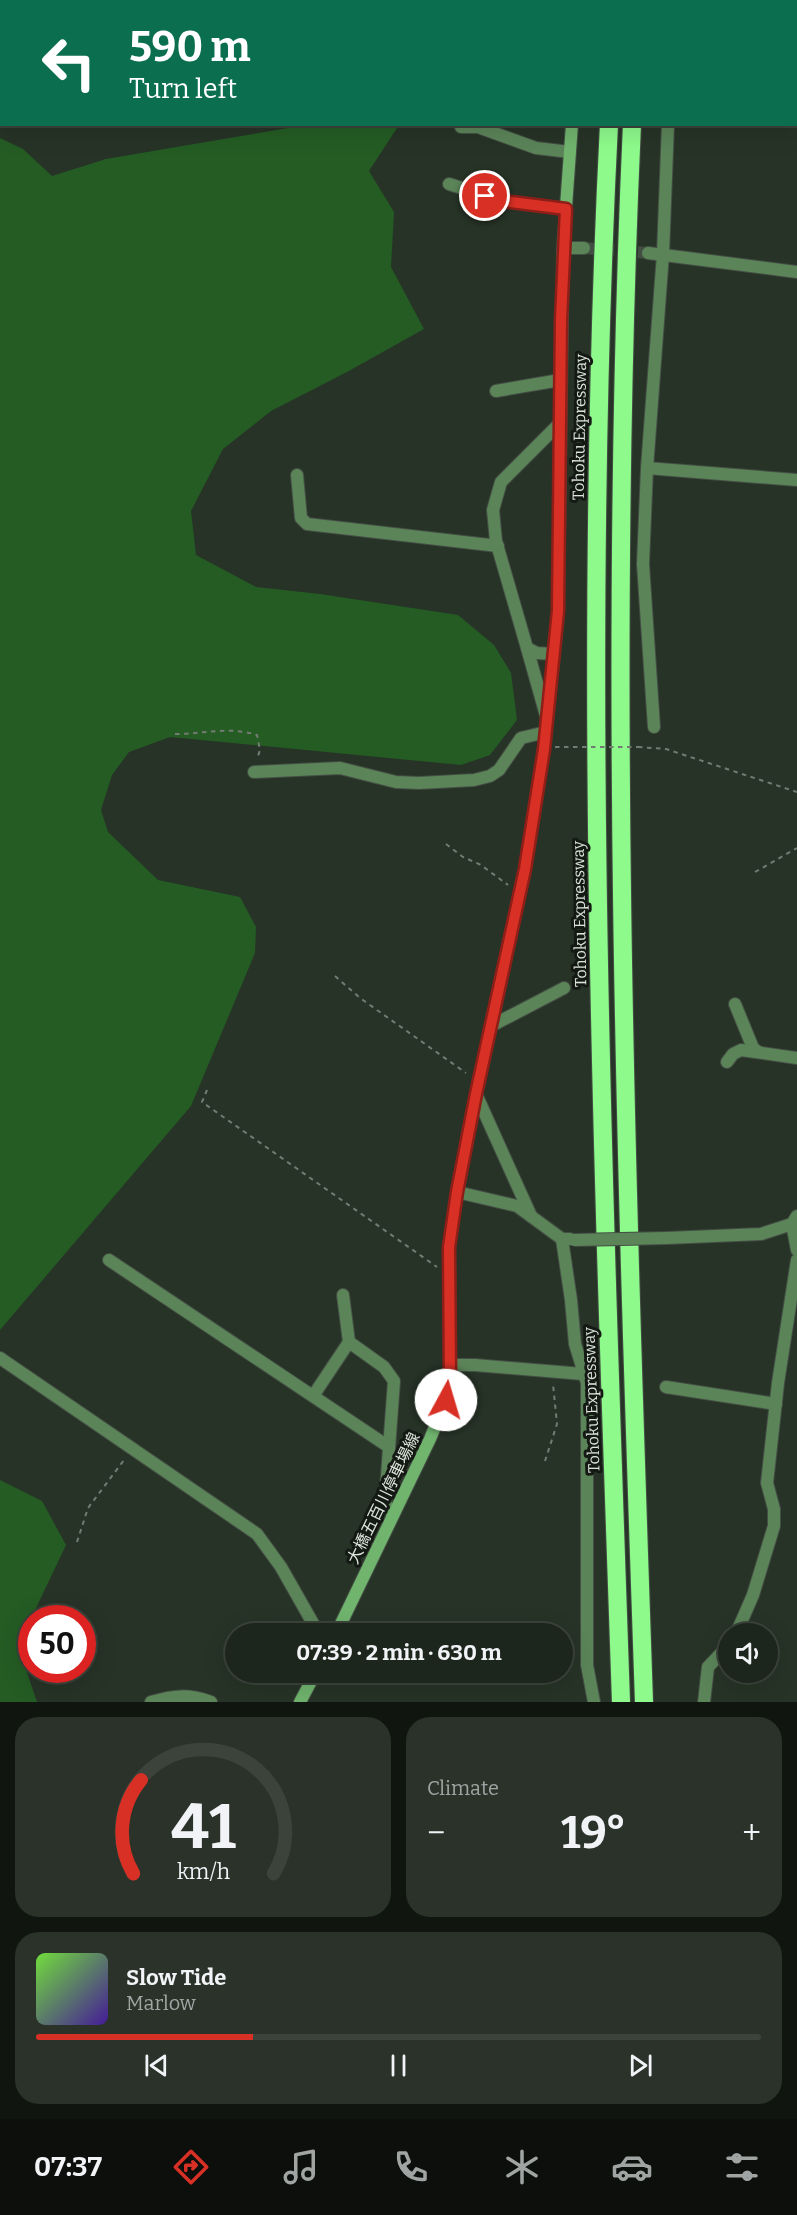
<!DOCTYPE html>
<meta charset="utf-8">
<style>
:root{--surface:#1d261d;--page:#2a322a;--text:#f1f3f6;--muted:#a0a5a4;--line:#3b433b;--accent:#d93025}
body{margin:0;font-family:Bitter,"Noto Sans JP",serif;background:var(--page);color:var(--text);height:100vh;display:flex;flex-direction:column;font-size:22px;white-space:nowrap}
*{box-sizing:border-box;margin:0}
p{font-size:20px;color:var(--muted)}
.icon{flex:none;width:33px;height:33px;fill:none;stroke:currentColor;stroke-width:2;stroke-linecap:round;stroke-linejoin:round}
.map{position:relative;height:1702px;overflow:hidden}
.details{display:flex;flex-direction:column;gap:15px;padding:15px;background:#101510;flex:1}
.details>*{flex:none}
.banner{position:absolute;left:0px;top:0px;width:798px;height:126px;box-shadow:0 6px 24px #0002,0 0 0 2px var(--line);background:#0b6e4f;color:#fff;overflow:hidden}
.buttons{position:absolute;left:718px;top:1623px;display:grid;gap:12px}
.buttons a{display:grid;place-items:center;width:60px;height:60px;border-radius:50%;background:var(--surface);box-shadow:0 6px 24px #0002,0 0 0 2px var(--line);font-size:30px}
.speed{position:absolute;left:18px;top:1605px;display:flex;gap:12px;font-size:30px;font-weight:700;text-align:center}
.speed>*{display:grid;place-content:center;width:78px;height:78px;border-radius:50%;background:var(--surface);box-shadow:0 6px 24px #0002,0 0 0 2px var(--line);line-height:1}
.speed .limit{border:9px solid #d22;background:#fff;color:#111}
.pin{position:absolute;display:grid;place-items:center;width:51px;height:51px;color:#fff;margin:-26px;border:3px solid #fff;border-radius:50%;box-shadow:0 2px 6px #0007}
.me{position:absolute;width:66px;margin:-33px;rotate:6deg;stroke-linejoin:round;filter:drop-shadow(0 0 4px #0008)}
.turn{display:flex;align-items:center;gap:21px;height:126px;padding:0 30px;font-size:27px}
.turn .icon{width:78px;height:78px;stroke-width:2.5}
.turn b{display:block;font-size:42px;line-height:51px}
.big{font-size:45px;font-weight:700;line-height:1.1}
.details .card{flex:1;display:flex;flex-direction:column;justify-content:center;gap:9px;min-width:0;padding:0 21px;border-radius:24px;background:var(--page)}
.details .dial{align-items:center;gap:0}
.dial svg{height:156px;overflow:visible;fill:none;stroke:var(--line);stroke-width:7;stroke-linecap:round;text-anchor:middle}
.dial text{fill:var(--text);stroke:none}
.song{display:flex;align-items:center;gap:18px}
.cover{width:72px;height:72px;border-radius:9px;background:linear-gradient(135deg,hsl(100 70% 55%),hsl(260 70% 35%))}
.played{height:6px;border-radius:3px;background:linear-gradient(90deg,var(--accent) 30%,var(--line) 30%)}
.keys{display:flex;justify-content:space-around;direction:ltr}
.heat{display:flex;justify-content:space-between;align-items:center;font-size:33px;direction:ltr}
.details .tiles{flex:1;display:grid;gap:15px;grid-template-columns:1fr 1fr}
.card:last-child{grid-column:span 2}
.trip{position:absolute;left:225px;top:1623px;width:348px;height:60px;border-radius:30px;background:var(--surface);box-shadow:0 6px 24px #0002,0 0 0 2px var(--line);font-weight:700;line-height:60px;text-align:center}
.dock{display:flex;height:96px;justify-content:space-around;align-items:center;background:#0c0f0c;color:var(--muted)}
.dock .icon{width:42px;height:42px}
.dock .selected{color:var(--accent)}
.dock b{font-size:27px;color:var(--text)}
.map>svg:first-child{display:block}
.green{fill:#245c24}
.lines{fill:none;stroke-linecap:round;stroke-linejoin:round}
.minor-tunnel{stroke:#424e42;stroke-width:12;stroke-dasharray:12 6;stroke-linecap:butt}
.minor-casing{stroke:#444f44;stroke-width:14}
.secondary-casing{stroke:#444f44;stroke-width:14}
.motorway-casing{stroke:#444f44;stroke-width:20}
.path{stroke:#727c72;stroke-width:2;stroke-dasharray:4.5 4.5;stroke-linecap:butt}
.minor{stroke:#5b8459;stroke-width:12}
.secondary{stroke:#70b46e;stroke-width:12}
.motorway{stroke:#8efa8c;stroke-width:18}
.minor-bridge-casing{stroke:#444f44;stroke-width:14;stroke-linecap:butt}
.path-bridge{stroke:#727c72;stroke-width:2;stroke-dasharray:4.5 4.5;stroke-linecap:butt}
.minor-bridge{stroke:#5b8459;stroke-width:12}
.route-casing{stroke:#8d1f18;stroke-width:15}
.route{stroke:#d93025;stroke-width:10}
.labels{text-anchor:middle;stroke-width:6;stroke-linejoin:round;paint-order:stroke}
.street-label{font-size:16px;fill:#dce4dc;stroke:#141914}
</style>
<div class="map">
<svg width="797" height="1702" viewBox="0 0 797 1702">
<rect width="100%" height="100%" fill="#273327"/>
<!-- green -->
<g class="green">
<path d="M312 124 399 125 369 171 394 212 391 267 424 329 347 372 271 411 223 449 191 511 196 555 256 587 320 594 458 615 494 645 511 673 517 720 490 755 461 765 170 737 129 752 112 775 101 810 108 832 158 880 240 897 256 927 255 953 191 1106 0 1330V138L23 149 52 176 106 159Z"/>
<path d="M0 1480 42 1501 66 1545 18 1646 37 1702H0Z"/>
</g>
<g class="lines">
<!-- minor-tunnel -->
<path class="minor-tunnel" d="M584 248 648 253"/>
<!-- minor casing -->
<g class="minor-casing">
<g id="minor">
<path d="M34 0 37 2"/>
<path d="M539 0 549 2"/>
<path d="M107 2 109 0"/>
<path d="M329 2 338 0"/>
<path d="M671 2V0"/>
<path d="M796 75H797"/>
<path d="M668 124 663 254 647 468 797 480"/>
<path d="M461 127H478L536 148 570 152"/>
<path d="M449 184 503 201 566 209"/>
<path d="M563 248H584"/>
<path d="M648 253 797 272"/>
<path d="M496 391 560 380"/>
<path d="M647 468 643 564 654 727"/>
<path d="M297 475 301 518 307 524 498 546"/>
<path d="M527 648 547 719"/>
<path d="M554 654 537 653 527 648 496 541 493 510 501 482 560 423"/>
<path d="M254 772 340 768 396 782 419 783 474 780 490 776 499 770 521 738 546 732"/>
<path d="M735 1004 753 1048 758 1052"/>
<path d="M491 1026 564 988"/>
<path d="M727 1062 733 1054 741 1050 797 1058"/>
<path d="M476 1094 531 1216"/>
<path d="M457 1192 517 1206 562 1239H570"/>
<path d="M792 1224 797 1250"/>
<path d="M667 1238 761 1234 792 1224 797 1216"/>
<path d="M562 1239 571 1300 575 1344 587 1383V1665L594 1702"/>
<path d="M109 1260 389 1447"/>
<path d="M343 1295 349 1342 384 1367 394 1381 385 1503 393 1515"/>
<path d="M0 1358 257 1534 281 1567 319 1634"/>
<path d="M450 1365H475L583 1374"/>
<path d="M666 1387 776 1404"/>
<path d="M313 1396 349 1342"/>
<path d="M736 1634 753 1595 774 1526V1509L767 1483 778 1383 797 1260"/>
<path d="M151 1702C174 1695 189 1694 211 1702"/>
<path d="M704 1702 708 1667 729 1645"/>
</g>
</g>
<!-- secondary casing -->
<g class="secondary-casing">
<g id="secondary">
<path d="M584 2V0"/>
<path d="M336 1634 430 1439 446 1400 450 1380 449 1247 457 1192 476 1094 525 869 544 749 554 654 558 611 563 248 572 124"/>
<path d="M300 1702 316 1672"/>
</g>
</g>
<!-- motorway casing -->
<g class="motorway-casing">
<g id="motorway">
<path d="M616 2V0"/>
<path d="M642 2V0"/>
<path d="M609 124C582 650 603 1177 621 1702"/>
<path d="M632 124C608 650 626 1176 644 1702"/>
</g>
</g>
<!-- path -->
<g class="path">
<path d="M175 734C204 734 229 726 257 735L260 750 257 759"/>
<path d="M638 747 666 749 797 792"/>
<path d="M446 844 463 857 481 865 508 885"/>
<path d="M755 872 797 848"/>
<path d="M335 976 360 998 466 1073"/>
<path d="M207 1090 202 1102 437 1267"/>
<path d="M545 1461 557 1424 553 1384"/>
<path d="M77 1542 88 1508 124 1460"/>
</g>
<!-- minor -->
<use href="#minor" class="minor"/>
<!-- secondary -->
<use href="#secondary" class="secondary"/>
<!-- motorway -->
<use href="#motorway" class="motorway"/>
<!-- minor-bridge casing -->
<g class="minor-bridge-casing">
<path id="minor-bridge" d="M574 1240 667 1238"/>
</g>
<!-- path-bridge -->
<path class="path-bridge" d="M555 747H638"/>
<!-- minor-bridge -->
<use href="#minor-bridge" class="minor-bridge"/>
</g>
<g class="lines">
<!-- route casing -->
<g class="route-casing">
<path id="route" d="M446 1400 450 1380 449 1247 457 1192 476 1094 525 869 544 749 558 611 561 320 566 209 503 201 485 196"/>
</g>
<!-- route -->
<use href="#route" class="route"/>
</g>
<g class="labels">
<!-- street labels -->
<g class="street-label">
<text transform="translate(579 427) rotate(-89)" y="6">Tohoku Expressway</text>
<text transform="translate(579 914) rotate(-91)" y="6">Tohoku Expressway</text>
<text transform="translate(591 1400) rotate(-92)" y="6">Tohoku Expressway</text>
<text transform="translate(383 1498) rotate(-64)" y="6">大橋五百川停車場線</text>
</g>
</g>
</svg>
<div class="buttons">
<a><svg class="icon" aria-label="sound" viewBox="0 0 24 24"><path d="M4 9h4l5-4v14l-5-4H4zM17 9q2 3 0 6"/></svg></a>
</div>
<div class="speed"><div class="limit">50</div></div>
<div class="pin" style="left:485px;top:196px;background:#d93025"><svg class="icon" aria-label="arrive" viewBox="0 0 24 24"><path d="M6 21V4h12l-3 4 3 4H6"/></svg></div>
<svg class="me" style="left:446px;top:1400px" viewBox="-20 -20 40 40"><circle r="19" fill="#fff"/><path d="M0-13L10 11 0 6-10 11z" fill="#d93025"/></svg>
<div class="trip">07:39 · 2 min · 630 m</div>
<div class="banner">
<div class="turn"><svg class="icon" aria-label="left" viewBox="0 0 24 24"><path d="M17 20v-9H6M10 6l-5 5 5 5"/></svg><div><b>590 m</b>Turn left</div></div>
</div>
</div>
<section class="details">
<div class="tiles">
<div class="card dial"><svg viewBox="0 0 100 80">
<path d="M14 69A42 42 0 1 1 86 69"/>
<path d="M14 69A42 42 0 0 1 18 21" stroke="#d93025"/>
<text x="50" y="56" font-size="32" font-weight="700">41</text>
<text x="50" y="72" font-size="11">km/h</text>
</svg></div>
<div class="card"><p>Climate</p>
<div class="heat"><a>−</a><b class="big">19°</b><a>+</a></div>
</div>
<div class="card">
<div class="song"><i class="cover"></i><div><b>Slow Tide</b><p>Marlow</p></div></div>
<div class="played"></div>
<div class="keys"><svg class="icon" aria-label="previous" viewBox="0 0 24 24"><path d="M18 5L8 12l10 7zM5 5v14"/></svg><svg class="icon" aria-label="pause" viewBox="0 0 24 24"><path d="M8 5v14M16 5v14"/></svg><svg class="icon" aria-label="next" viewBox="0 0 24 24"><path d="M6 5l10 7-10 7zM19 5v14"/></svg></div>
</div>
</div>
</section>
<nav class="dock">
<b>07:37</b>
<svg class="icon selected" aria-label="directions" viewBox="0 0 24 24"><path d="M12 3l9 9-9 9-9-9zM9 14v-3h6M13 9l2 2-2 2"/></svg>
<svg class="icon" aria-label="music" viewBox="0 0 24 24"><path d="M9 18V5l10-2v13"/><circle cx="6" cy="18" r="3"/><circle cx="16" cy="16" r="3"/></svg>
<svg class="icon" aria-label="phone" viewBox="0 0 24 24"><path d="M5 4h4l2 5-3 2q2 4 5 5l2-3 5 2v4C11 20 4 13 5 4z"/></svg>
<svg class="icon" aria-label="climate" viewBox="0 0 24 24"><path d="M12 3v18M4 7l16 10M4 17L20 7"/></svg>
<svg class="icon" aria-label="car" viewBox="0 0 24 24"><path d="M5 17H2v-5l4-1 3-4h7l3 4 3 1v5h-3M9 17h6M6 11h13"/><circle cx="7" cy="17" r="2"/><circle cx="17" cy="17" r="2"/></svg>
<svg class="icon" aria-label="filters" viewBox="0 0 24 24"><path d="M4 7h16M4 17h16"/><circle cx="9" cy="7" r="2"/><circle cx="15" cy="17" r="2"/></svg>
</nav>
